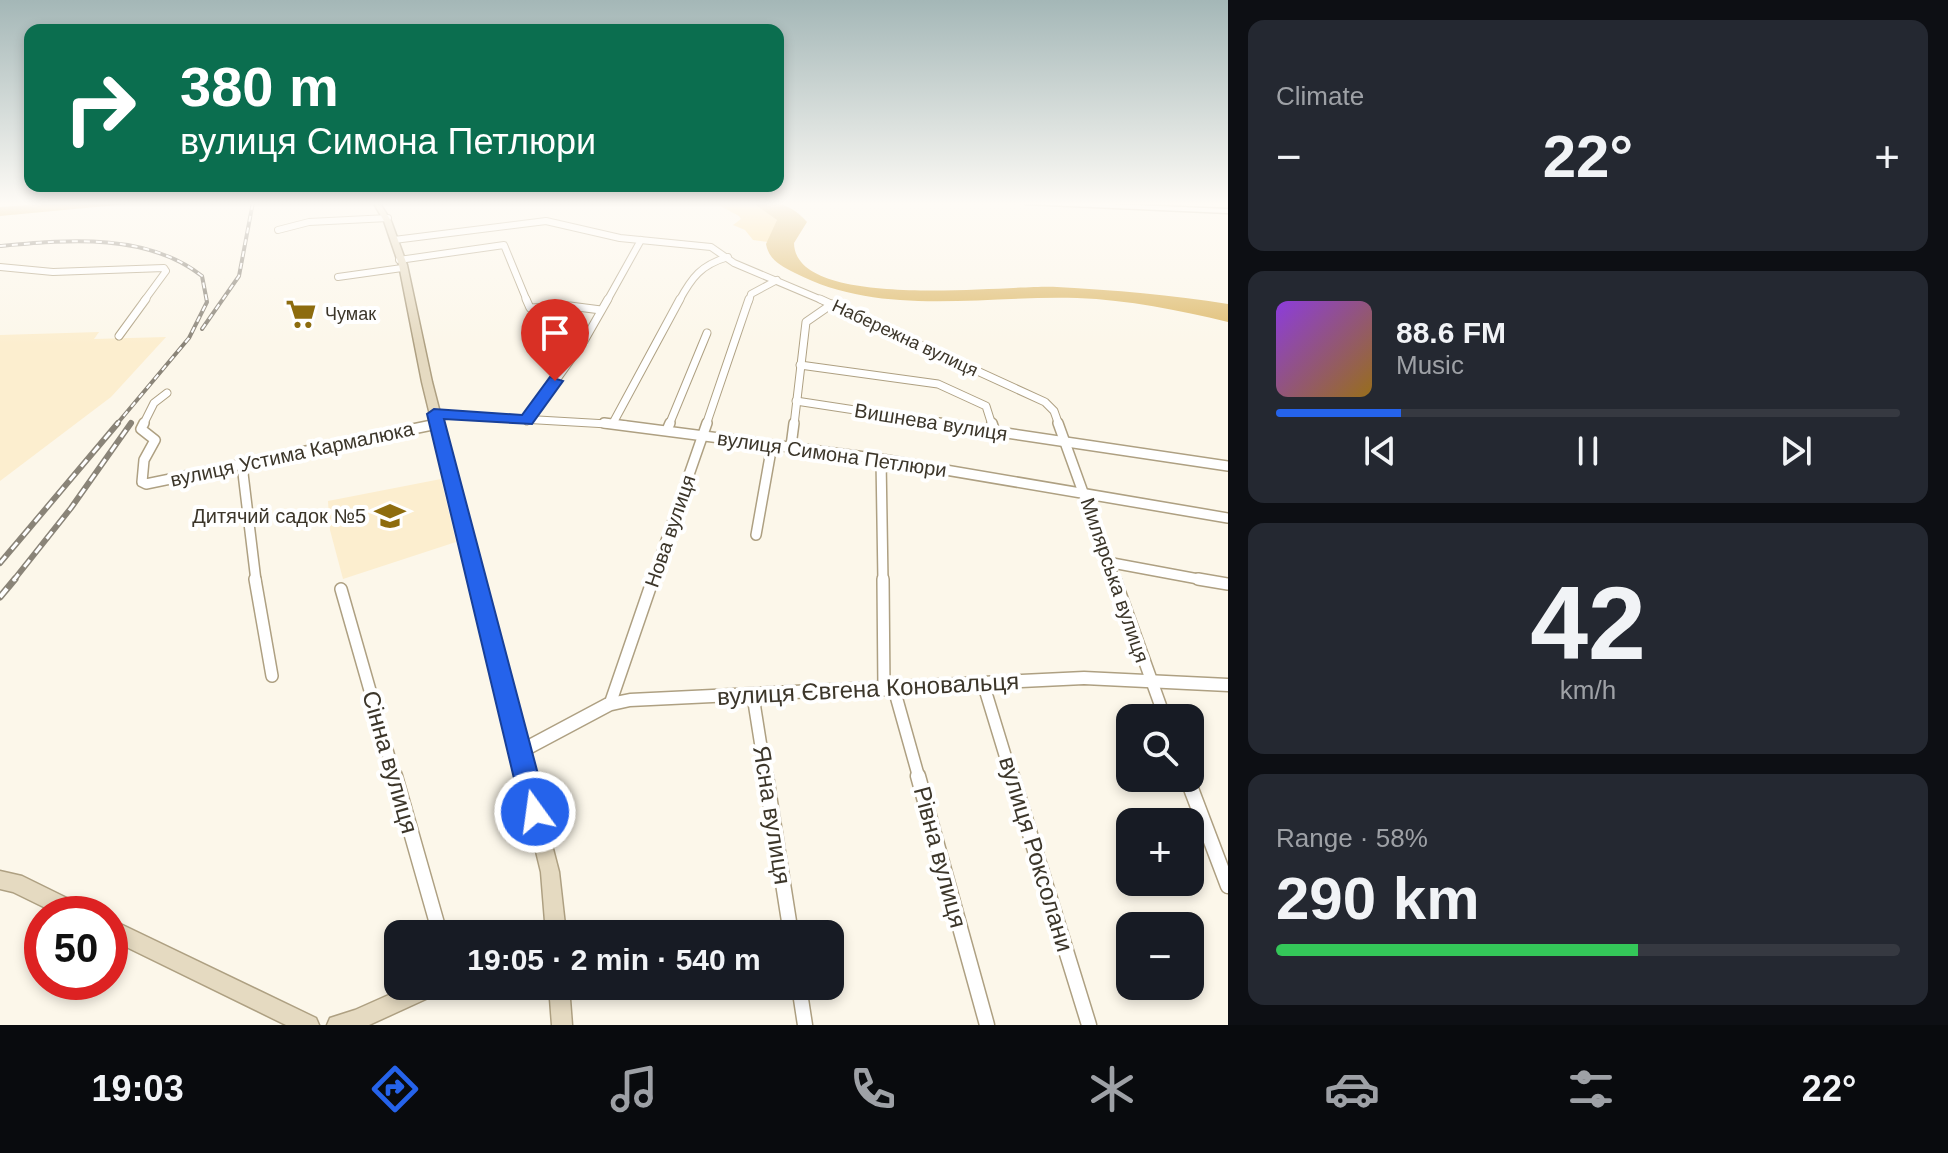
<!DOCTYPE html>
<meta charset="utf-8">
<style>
:root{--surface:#171b24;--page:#242831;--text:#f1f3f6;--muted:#9ea1a6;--line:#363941;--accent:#2563eb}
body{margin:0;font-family:Arial,sans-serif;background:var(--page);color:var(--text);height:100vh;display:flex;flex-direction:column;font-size:30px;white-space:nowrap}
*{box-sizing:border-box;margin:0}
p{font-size:26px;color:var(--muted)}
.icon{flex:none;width:44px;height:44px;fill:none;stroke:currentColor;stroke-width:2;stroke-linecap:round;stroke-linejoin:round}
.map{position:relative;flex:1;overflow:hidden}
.side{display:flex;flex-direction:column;gap:20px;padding:20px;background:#0d0f14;width:720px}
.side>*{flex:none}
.hud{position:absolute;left:24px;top:24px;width:760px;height:168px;border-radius:16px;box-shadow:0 4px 12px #0003;background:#0b6e4f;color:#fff;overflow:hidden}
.controls{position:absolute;left:1116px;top:704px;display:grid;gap:16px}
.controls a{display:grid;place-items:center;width:88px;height:88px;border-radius:16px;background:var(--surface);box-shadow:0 4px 12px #0003;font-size:40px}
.speed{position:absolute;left:24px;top:896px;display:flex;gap:16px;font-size:40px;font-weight:700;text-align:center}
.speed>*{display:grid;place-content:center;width:104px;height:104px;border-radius:50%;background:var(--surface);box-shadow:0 4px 12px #0003;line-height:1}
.speed .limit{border:12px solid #d22;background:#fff;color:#111}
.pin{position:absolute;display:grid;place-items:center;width:68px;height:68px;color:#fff;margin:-82px -34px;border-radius:50% 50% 50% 0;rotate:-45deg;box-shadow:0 0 8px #0007}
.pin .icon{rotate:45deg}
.me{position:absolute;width:88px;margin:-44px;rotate:346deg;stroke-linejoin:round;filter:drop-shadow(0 0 6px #0008)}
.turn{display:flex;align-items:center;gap:28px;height:168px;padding:0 24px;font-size:36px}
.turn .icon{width:104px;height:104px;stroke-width:2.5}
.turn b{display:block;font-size:56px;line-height:68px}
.big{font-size:60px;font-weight:800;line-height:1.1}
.side .card{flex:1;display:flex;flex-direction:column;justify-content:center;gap:12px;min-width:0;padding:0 28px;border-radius:16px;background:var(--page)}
.side .dial{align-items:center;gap:0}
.dial b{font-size:104px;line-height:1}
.song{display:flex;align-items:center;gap:24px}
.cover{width:96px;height:96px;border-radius:12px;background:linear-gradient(135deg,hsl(270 70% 55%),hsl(40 70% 35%))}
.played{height:8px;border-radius:4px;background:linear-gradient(90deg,var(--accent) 20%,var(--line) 20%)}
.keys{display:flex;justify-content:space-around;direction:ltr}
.heat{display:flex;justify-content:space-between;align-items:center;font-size:44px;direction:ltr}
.charge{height:12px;border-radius:6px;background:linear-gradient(90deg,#34c759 58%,var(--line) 0)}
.trip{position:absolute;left:384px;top:920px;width:460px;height:80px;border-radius:16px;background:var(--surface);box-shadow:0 4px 12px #0003;font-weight:800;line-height:80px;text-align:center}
.dock{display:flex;height:128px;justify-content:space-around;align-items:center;background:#090b0e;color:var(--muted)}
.dock .icon{width:56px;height:56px}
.dock .selected{color:var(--accent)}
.dock b{font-size:36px;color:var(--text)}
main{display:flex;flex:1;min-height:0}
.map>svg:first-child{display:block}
.built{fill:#fceecf}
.green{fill:#fee09e}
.water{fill:#debb6d}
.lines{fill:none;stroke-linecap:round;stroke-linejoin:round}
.minor-far4-casing{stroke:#aea082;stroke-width:8}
.minor-far3-casing{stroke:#aea082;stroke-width:9}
.minor-far2-casing{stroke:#aea082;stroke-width:12}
.minor-far1-casing{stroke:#aea082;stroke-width:14}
.minor-casing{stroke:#aea082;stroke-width:17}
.tertiary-casing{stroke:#aea082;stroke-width:3}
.secondary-casing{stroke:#aea082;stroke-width:3}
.minor-far4{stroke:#fff;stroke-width:6}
.minor-far3{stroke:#fff;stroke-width:7}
.minor-far2{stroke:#fff;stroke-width:9}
.minor-far1{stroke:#fff;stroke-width:11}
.minor{stroke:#fff;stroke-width:14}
.tertiary{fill:#fff;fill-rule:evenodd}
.secondary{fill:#e5dac1;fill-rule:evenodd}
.rail-far2-casing{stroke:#8a8478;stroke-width:4}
.rail-far1-casing{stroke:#8a8478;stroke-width:6}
.rail-casing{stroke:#8a8478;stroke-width:7}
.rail-far2{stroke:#fff;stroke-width:2;stroke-dasharray:6;stroke-linecap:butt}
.rail-far1{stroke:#fff;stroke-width:3;stroke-dasharray:9;stroke-linecap:butt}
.rail{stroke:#fff;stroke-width:4;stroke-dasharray:11;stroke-linecap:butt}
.route{fill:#2563eb;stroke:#184099;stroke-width:2}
.labels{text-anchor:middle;stroke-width:8;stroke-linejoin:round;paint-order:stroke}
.far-poi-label{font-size:18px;fill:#3c362a;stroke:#fff;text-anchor:start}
.far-street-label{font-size:18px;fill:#3c362a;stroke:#fff}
.street-label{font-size:20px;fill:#3c362a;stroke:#fff}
.poi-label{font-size:20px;fill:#3c362a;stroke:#fff;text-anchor:end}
.near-street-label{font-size:24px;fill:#3c362a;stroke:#fff}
</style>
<main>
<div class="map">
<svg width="1228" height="1025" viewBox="0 0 1228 1025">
<rect width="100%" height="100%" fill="#fcf7ea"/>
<!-- built -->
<g class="built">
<path d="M99 332 94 339 166 337 111 397 0 481V335Z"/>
<path d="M441 479 456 542 343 579 330 530 328 501Z"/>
</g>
<!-- green -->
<path class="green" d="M713 202C736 202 768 198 778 223L768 242 753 240 745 230 733 225 741 219 739 216Z"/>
<!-- water -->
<g class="water">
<path d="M68 202H149L0 216V207Z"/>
<path d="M752 202C776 202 790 203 807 222L794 243C795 313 1012 284 1057 287 1114 290 1172 295 1228 304V322C1178 310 1129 300 1077 298 983 295 882 318 795 273 781 266 769 260 766 244L777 220Z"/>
</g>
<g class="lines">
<!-- minor-far4 casing -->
<g class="minor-far4-casing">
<g id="minor-far4">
<path d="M278 230 309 222 388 218"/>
<path d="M394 240 546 221 620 238 711 247 734 263 824 301"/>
<path d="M399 260 504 245 527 301"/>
<path d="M0 267 53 272 164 268 166 271 144 301"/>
<path d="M338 277 402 268"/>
<path d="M607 301 641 240"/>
<path d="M679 301C692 277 701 265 728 257"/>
<path d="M749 301 751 294 777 280"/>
</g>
</g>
<!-- minor-far3 casing -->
<g class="minor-far3-casing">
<g id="minor-far3">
<path d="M526 299 530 308 570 306 601 310"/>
<path d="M820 299 1045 402 1054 411 1059 425"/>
<path d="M119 336 146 299"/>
<path d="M800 365 938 384 986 406 992 425"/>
<path d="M796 401 953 425"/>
<path d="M434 414 625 425"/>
<path d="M527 421 584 341 608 299"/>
<path d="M613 423 680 299"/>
<path d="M143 425 154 403 167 393"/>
<path d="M669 425 707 333"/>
<path d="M706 425 749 299"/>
<path d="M794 425 806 322 832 304"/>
</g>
</g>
<!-- minor-far2 casing -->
<g class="minor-far2-casing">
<g id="minor-far2">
<path d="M144 423 141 429 155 440 144 460 142 482 146 484 437 424"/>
<path d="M604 423 881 459 1228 518"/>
<path d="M939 423 1228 466"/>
<path d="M992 423 995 432"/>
<path d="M1058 423 1115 581"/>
<path d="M667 430 670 423"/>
<path d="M791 446 794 423"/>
<path d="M881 459 883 581"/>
<path d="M242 465 256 581"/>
<path d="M756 535 772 445"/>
<path d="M1107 562 1209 581"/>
<path d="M652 581 707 423"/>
</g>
</g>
<!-- minor-far1 casing -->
<g class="minor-far1-casing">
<g id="minor-far1">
<path d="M255 579 272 676"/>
<path d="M883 579 884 690"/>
<path d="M1115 579 1165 718"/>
<path d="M1198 579 1228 584"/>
<path d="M341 589 395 778"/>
<path d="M983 683 1012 778"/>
<path d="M894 689 919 778"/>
<path d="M753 696 766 778"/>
<path d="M610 704 653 579"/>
</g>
</g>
<!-- minor casing -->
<g class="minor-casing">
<g id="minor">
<path d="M395 776 440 934"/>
<path d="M766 776 791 934"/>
<path d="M918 776 987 1025"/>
<path d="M1012 776 1089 1025"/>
<path d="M1187 778 1228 886"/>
<path d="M799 986 805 1025"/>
</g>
</g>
<!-- tertiary casing -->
<g class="tertiary-casing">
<g id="tertiary">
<path d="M1022 202H1064L1228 209V213L1025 204Z"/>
<path d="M1084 672 1228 679V691L1084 684 630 706 612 710 520 759 515 757 513 752 515 747 605 699 630 694Z"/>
</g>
</g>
<!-- secondary casing -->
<g class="secondary-casing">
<g id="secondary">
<path d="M373 202H379L391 221 407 265 432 382 559 872 566 934H546L541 872 422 382 399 265 384 221Z"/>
<path d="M0 871 22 876 85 907 88 914H58L13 892 0 889Z"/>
<path d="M110 919 316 1018 319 1025H286L110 939Z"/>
<path d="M409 986H442L439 993 369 1025H327L330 1018 355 1010Z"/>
<path d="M549 986H569L572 1025H552Z"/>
</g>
</g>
<!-- minor-far4 -->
<use href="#minor-far4" class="minor-far4"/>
<!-- minor-far3 -->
<use href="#minor-far3" class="minor-far3"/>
<!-- minor-far2 -->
<use href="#minor-far2" class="minor-far2"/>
<!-- minor-far1 -->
<use href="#minor-far1" class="minor-far1"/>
<!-- minor -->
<use href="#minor" class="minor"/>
<!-- tertiary -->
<use href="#tertiary" class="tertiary"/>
<!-- secondary -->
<use href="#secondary" class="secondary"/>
<!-- rail-far2 casing -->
<g class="rail-far2-casing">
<g id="rail-far2">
<path d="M0 246C67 240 146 232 202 276L207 302 189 338 116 425"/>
<path d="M202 329 239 276 253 202"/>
</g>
</g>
<!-- rail-far1 casing -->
<g class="rail-far1-casing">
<g id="rail-far1">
<path d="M0 563 118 423"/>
<path d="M13 581 71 508 131 423"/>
</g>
</g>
<!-- rail casing -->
<g class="rail-casing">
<path id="rail" d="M0 597 15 579"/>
</g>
<!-- rail-far2 -->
<use href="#rail-far2" class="rail-far2"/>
<!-- rail-far1 -->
<use href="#rail-far1" class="rail-far1"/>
<!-- rail -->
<use href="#rail" class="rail"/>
</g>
<!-- sky -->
<linearGradient id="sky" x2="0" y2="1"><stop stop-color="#a4b7b7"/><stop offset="0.59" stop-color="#fefbf6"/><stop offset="1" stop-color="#fefbf6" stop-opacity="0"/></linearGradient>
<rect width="1228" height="345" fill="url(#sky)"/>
<!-- route -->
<path class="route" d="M550 377 563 381 532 424 444 419 548 812 544 821 535 825 526 821 522 812 427 414 434 409 522 415Z"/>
<!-- icons -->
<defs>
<g id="supermarket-bare" transform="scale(2.4)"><path d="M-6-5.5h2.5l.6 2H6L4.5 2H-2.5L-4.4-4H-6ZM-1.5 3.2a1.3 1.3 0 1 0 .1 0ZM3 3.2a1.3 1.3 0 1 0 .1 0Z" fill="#8d6c0e" stroke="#fff" stroke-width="2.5" paint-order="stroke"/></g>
<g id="school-bare" transform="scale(2.4)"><path d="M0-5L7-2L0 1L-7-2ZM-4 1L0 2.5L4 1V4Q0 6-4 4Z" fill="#8d6c0e" stroke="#fff" stroke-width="2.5" paint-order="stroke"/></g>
</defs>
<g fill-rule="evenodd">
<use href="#supermarket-bare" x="301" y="314"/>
<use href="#school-bare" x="390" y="516"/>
</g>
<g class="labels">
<!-- far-poi labels -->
<g class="far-poi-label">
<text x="325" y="320">Чумак</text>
</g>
<!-- far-street labels -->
<g class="far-street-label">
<text transform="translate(905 338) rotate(25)" y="6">Набережна вулиця</text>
</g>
<!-- street labels -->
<g class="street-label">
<text transform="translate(931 422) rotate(9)" y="7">Вишнева вулиця</text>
<text transform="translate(292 454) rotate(-12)" y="7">вулиця Устима Кармалюка</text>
<text transform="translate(832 454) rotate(8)" y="7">вулиця Симона Петлюри</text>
<text transform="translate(670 531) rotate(-71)" y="7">Нова вулиця</text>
<text transform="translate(1115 580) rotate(71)" y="7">Милярська вулиця</text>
</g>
<!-- poi labels -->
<g class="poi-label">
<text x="366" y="523">Дитячий садок №5</text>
</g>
<!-- near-street labels -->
<g class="near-street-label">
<text transform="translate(868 689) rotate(-3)" y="8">вулиця Євгена Коновальця</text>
<text transform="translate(390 762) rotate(74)" y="8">Сінна вулиця</text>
<text transform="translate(772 815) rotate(81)" y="8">Ясна вулиця</text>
<text transform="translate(1036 854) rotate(73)" y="8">вулиця Роксолани</text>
<text transform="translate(940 857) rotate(75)" y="8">Рівна вулиця</text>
</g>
</g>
</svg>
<div class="controls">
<a><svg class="icon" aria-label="search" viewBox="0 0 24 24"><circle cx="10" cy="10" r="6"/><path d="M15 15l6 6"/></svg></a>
<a>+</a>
<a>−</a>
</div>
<div class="speed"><div class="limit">50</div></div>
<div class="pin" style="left:555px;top:381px;background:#d93025"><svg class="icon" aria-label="arrive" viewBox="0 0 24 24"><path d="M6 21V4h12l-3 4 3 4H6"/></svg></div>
<svg class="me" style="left:535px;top:812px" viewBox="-20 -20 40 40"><circle r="17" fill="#2563eb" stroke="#fff" stroke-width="3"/><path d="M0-11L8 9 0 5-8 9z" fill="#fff"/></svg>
<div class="trip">19:05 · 2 min · 540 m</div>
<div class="hud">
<div class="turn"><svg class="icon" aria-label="right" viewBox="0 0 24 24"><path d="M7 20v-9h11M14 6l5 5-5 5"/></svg><div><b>380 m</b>вулиця Симона Петлюри</div></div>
</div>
</div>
<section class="side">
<div class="card"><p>Climate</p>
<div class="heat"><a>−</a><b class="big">22°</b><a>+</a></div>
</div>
<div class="card">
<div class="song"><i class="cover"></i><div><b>88.6 FM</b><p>Music</p></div></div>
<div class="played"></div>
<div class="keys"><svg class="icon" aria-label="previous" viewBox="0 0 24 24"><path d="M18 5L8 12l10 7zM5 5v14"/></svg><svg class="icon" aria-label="pause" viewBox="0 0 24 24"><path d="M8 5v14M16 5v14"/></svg><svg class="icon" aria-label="next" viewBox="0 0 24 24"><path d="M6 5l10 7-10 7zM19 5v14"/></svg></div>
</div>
<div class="card dial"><b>42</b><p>km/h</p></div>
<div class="card"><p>Range · 58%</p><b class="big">290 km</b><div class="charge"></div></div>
</section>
</main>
<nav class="dock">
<b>19:03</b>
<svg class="icon selected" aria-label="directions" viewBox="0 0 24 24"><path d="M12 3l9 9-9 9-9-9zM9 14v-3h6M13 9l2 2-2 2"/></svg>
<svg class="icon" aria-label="music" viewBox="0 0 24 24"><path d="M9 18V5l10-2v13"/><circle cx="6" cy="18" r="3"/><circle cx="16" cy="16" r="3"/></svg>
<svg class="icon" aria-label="phone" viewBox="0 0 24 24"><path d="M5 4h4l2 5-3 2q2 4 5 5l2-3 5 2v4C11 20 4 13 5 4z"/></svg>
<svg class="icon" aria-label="climate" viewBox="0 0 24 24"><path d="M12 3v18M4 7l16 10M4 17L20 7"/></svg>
<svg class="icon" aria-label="car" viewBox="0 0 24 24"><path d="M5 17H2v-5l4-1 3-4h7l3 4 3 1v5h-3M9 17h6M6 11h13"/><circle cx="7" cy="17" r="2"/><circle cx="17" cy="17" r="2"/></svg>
<svg class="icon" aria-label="filters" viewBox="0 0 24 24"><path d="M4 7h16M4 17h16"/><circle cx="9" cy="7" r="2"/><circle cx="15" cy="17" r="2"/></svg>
<b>22°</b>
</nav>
